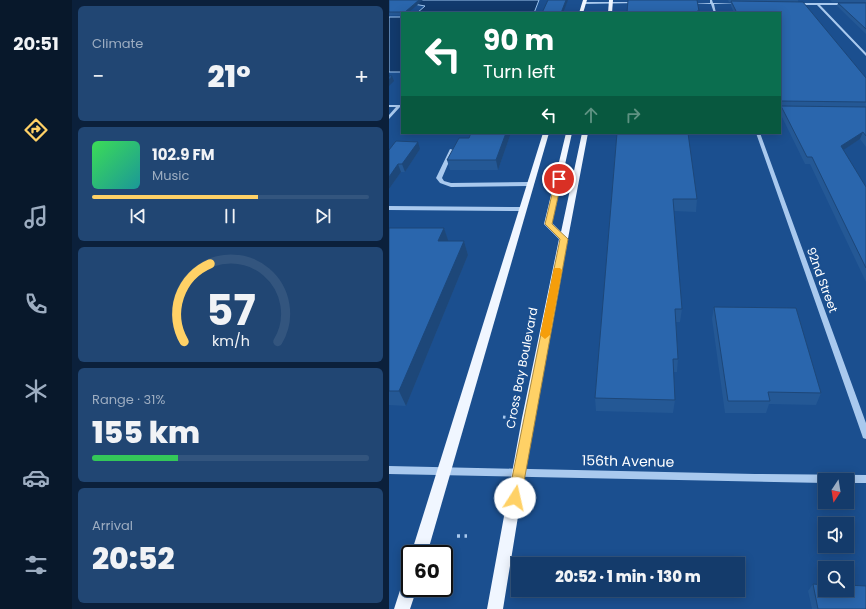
<!DOCTYPE html>
<meta charset="utf-8">
<style>
:root{--surface:#143b6b;--page:#214673;--text:#f1f3f6;--muted:#9dadc1;--line:#33557e;--accent:#ffd166}
body{margin:0;font-family:Poppins,sans-serif;background:var(--page);color:var(--text);height:100vh;display:flex;flex-direction:column;font-size:15px;white-space:nowrap}
*{box-sizing:border-box;margin:0}
p{font-size:13px;color:var(--muted)}
.icon{flex:none;width:22px;height:22px;fill:none;stroke:currentColor;stroke-width:2;stroke-linecap:round;stroke-linejoin:round}
.map{position:relative;flex:1;overflow:hidden}
.side{display:flex;flex-direction:column;gap:6px;padding:6px;background:#0b203b;width:317px}
.side>*{flex:none}
.hud{position:absolute;left:12px;top:12px;width:380px;height:122px;border-radius:0px;box-shadow:0 2px 10px #0003,0 0 0 1px var(--line);background:#0b6e4f;color:#fff;overflow:hidden}
.needle{width:26px;rotate:192deg}
.buttons{position:absolute;left:429px;top:473px;display:grid;gap:8px}
.buttons a{display:grid;place-items:center;width:36px;height:36px;border-radius:0px;background:var(--surface);box-shadow:0 2px 10px #0003,0 0 0 1px var(--line);font-size:20px}
.speed{position:absolute;left:12px;top:545px;display:flex;gap:8px;font-size:20px;font-weight:700;text-align:center}
.speed>*{display:grid;place-content:center;width:52px;height:52px;border-radius:50%;background:var(--surface);box-shadow:0 2px 10px #0003,0 0 0 1px var(--line);line-height:1}
.speed .limit{border:2px solid #111;border-radius:6px;background:#fff;color:#111}
.pin{position:absolute;display:grid;place-items:center;width:34px;height:34px;color:#fff;margin:-17px;border:2px solid #fff;border-radius:50%;box-shadow:0 1px 4px #0007}
.me{position:absolute;width:44px;margin:-22px;rotate:10deg;stroke-linejoin:round;filter:drop-shadow(0 0 3px #0008)}
.turn{display:flex;align-items:center;gap:14px;height:84px;padding:0 16px;font-size:18px}
.turn .icon{width:52px;height:52px;stroke-width:2.5}
.turn b{display:block;font-size:28px;line-height:34px}
.lanes{display:flex;align-items:center;height:38px;padding:0 16px;background:#0003;justify-content:center;gap:20px;direction:ltr}
.lanes .off{opacity:.35}
.big{font-size:30px;font-weight:800;line-height:1.1}
.side .card{flex:1;display:flex;flex-direction:column;justify-content:center;gap:6px;min-width:0;padding:0 14px;border-radius:6px;background:var(--page)}
.side .dial{align-items:center;gap:0}
.dial svg{height:104px;overflow:visible;fill:none;stroke:var(--line);stroke-width:7;stroke-linecap:round;text-anchor:middle}
.dial text{fill:var(--text);stroke:none}
.song{display:flex;align-items:center;gap:12px}
.cover{width:48px;height:48px;border-radius:6px;background:linear-gradient(135deg,hsl(130 70% 55%),hsl(180 70% 35%))}
.played{height:4px;border-radius:2px;background:linear-gradient(90deg,var(--accent) 60%,var(--line) 60%)}
.keys{display:flex;justify-content:space-around;direction:ltr}
.heat{display:flex;justify-content:space-between;align-items:center;font-size:22px;direction:ltr}
.charge{height:6px;border-radius:3px;background:linear-gradient(90deg,#34c759 31%,var(--line) 0)}
.trip{position:absolute;left:122px;top:557px;width:234px;height:40px;border-radius:0px;background:var(--surface);box-shadow:0 2px 10px #0003,0 0 0 1px var(--line);font-weight:800;line-height:40px;text-align:center}
main{display:flex;flex:1;min-height:0}
.dock{display:flex;flex-direction:column;width:72px;justify-content:space-around;align-items:center;background:#08182b;color:var(--muted)}
.dock .icon{width:28px;height:28px}
.dock .current{color:var(--accent)}
.dock b{font-size:18px;color:var(--text)}
.map>svg:first-child{display:block}
.water{fill:#123a6d;stroke:#9cc4f0}
.lines{fill:none;stroke-linecap:round;stroke-linejoin:round}
.path-far1{stroke:#a9c9ee;stroke-width:3;stroke-dasharray:2.5 3.5;stroke-linecap:butt}
.path{stroke:#a9c9ee;stroke-width:3.5;stroke-dasharray:3 4.5;stroke-linecap:butt}
.minor{fill:#a9c9ee;fill-rule:evenodd}
.major{fill:#f0f6ff;fill-rule:evenodd}
.wall{fill:#245895}
.shaded-wall{fill:#1d4779}
.building{fill:#2a66ad;stroke:#1d4779}
.route{fill:#ffd166;stroke:#a68842}
.slow{fill:#f59e0b}
.labels{text-anchor:middle;stroke-width:4;stroke-linejoin:round;paint-order:stroke}
.street-label{font-size:12px;fill:#fff;stroke:#1b4f8f}
.near-street-label{font-size:14px;fill:#fff;stroke:#1b4f8f}
</style>
<main>
<nav class="dock">
<b>20:51</b>
<svg class="icon current" aria-label="directions" viewBox="0 0 24 24"><path d="M12 3l9 9-9 9-9-9zM9 14v-3h6M13 9l2 2-2 2"/></svg>
<svg class="icon" aria-label="music" viewBox="0 0 24 24"><path d="M9 18V5l10-2v13"/><circle cx="6" cy="18" r="3"/><circle cx="16" cy="16" r="3"/></svg>
<svg class="icon" aria-label="phone" viewBox="0 0 24 24"><path d="M5 4h4l2 5-3 2q2 4 5 5l2-3 5 2v4C11 20 4 13 5 4z"/></svg>
<svg class="icon" aria-label="climate" viewBox="0 0 24 24"><path d="M12 3v18M4 7l16 10M4 17L20 7"/></svg>
<svg class="icon" aria-label="car" viewBox="0 0 24 24"><path d="M5 17H2v-5l4-1 3-4h7l3 4 3 1v5h-3M9 17h6M6 11h13"/><circle cx="7" cy="17" r="2"/><circle cx="17" cy="17" r="2"/></svg>
<svg class="icon" aria-label="filters" viewBox="0 0 24 24"><path d="M4 7h16M4 17h16"/><circle cx="9" cy="7" r="2"/><circle cx="15" cy="17" r="2"/></svg>
</nav>
<section class="side">
<div class="card"><p>Climate</p>
<div class="heat"><a>−</a><b class="big">21°</b><a>+</a></div>
</div>
<div class="card">
<div class="song"><i class="cover"></i><div><b>102.9 FM</b><p>Music</p></div></div>
<div class="played"></div>
<div class="keys"><svg class="icon" aria-label="previous" viewBox="0 0 24 24"><path d="M18 5L8 12l10 7zM5 5v14"/></svg><svg class="icon" aria-label="pause" viewBox="0 0 24 24"><path d="M8 5v14M16 5v14"/></svg><svg class="icon" aria-label="next" viewBox="0 0 24 24"><path d="M6 5l10 7-10 7zM19 5v14"/></svg></div>
</div>
<div class="card dial"><svg viewBox="0 0 100 80">
<path d="M14 69A42 42 0 1 1 86 69"/>
<path d="M14 69A42 42 0 0 1 34 9" stroke="#ffd166"/>
<text x="50" y="56" font-size="32" font-weight="700">57</text>
<text x="50" y="72" font-size="11">km/h</text>
</svg></div>
<div class="card"><p>Range · 31%</p><b class="big">155 km</b><div class="charge"></div></div>
<div class="card"><p>Arrival</p><b class="big">20:52</b></div>
</section>
<div class="map">
<svg width="477" height="609" viewBox="0 0 477 609">
<rect width="100%" height="100%" fill="#1b4f8f"/>
<!-- water -->
<g class="water">
<path d="M22 0H150L145 13H28L36 6 19 3Z"/>
<rect x="0" y="17" width="13" height="55"/>
</g>
<g class="lines">
<!-- path-far1 -->
<path class="path-far1" d="M114 417 123 418"/>
<!-- path -->
<path class="path" d="M68 536H78"/>
<!-- minor -->
<g class="minor">
<path d="M321 0H323L324 3 352 4H325L327 13H325L322 4 298 3H321Z"/>
<path d="M194 2H249L250 3 195 4Z"/>
<path d="M407 3H458L457 5H431L477 53V56L428 5H406Z"/>
<path d="M0 105H13V107H11L0 119V115L7 107H0Z"/>
<path d="M367 133H371L477 423V439L474 438 473 435Z"/>
<path d="M61 149 65 150 53 178 55 181 62 183 140 182 143 184 140 186 62 187 51 183 47 178Z"/>
<path d="M0 206 132 207 135 209 132 211 0 210Z"/>
<path d="M0 466 366 474 477 475V483H458V480H436V483L0 474Z"/>
</g>
<!-- major -->
<g class="major">
<path d="M194 0H198L194 13H190Z"/>
<path d="M220 0H224L223 13H219Z"/>
<path d="M154 133H160L38 554H22Z"/>
<path d="M177 133H183L163 223 172 232 193 133H199L145 418 114 609H98L133 418 170 239 155 224Z"/>
<path d="M21 576V588H28L21 609H5L15 578Z"/>
</g>
</g>
<!-- wall -->
<g class="wall">
<path d="M0 0 19 13H13V15H0Z"/>
<path d="M339 0H409V2L477 78V147L471 139 454 150 477 187V282L421 164H416L391 113 392 108H391V13H345L342 6V2H340Z"/>
<path d="M441 0H477V2H443Z"/>
<path d="M449 3H477V34L448 6Z"/>
<path d="M122 133 109 170H61L58 160 80 138Z"/>
<path d="M228 133 308 199 307 212 285 211 293 309 291 322H287L289 359 288 372H284L286 400 284 413 207 411 206 398Z"/>
<path d="M31 149 16 172H12L0 189V150Z"/>
<path d="M0 228H55L59 241H75L79 255 17 406 0 405Z"/>
<path d="M325 307 432 393 427 405 380 404 377 413H336L323 319Z"/>
<path d="M424 584 477 609H423L419 591Z"/>
</g>
<!-- shaded-wall -->
<g class="shaded-wall">
<path d="M30 0H34L19 13H16V12Z"/>
<path d="M177 0H179L174 13H172Z"/>
<path d="M3 76 5 81 0 86V80Z"/>
<path d="M474 132 471 139 450 153 452 146Z"/>
<path d="M117 133H122L109 170 107 160Z"/>
<path d="M29 142 31 149 16 172 13 164Z"/>
<path d="M9 164 12 172 0 189V177Z"/>
<path d="M55 228 60 243 49 241Z"/>
<path d="M75 241 79 255 17 406 10 391Z"/>
</g>
<!-- building -->
<g class="building">
<path d="M0 0H30L16 12H0Z"/>
<path d="M159 0H177L172 13H153Z"/>
<path d="M239 0H308L310 11H308L309 13H238Z"/>
<path d="M342 1 414 2 477 78V102L392 101 391 103V13H348Z"/>
<path d="M449 3H477V29Z"/>
<path d="M0 76H3L0 80Z"/>
<path d="M392 106 477 107V136L474 132 452 146 477 187V268L423 157H418Z"/>
<path d="M82 133H117L107 160H58L70 138H80Z"/>
<path d="M228 133H299L308 199H284L293 309H286L289 359H284L286 400 206 398Z"/>
<path d="M7 141 29 142 13 164H9L0 177V150Z"/>
<path d="M0 228H55L49 241H75L10 391H0Z"/>
<path d="M325 307 407 308 432 393 379 392 381 401H339Z"/>
<path d="M424 584 436 585V590H458V585L477 586V609H429Z"/>
</g>
<!-- route -->
<path class="route" d="M167 177 173 179 163 224 179 239 132 498 130 502 126 504 121 502 119 498 171 239 156 224Z"/>
<!-- slow -->
<path class="slow" d="M165 268H171L173 270 161 335 156 339 151 335Z"/>
<g class="labels">
<!-- street labels -->
<g class="street-label">
<text transform="translate(433 280) rotate(70)" y="4">92nd Street</text>
<text transform="translate(133 368) rotate(-79)" y="4">Cross Bay Boulevard</text>
</g>
<!-- near-street labels -->
<g class="near-street-label">
<text transform="translate(239 461) rotate(1)" y="5">156th Avenue</text>
</g>
</g>
</svg>
<div class="buttons">
<a><svg class="needle" viewBox="-14 -14 28 28"><path d="M0-13l5 13h-10z" fill="#e53935"/><path d="M0 13l5-13h-10z" fill="#9dadc1"/></svg></a>
<a><svg class="icon" aria-label="sound" viewBox="0 0 24 24"><path d="M4 9h4l5-4v14l-5-4H4zM17 9q2 3 0 6"/></svg></a>
<a><svg class="icon" aria-label="search" viewBox="0 0 24 24"><circle cx="10" cy="10" r="6"/><path d="M15 15l6 6"/></svg></a>
</div>
<div class="speed"><div class="limit">60</div></div>
<div class="pin" style="left:170px;top:179px;background:#d93025"><svg class="icon" aria-label="arrive" viewBox="0 0 24 24"><path d="M6 21V4h12l-3 4 3 4H6"/></svg></div>
<svg class="me" style="left:126px;top:498px" viewBox="-20 -20 40 40"><circle r="19" fill="#fff"/><path d="M0-13L10 11 0 6-10 11z" fill="#ffd166"/></svg>
<div class="trip">20:52 · 1 min · 130 m</div>
<div class="hud">
<div class="turn"><svg class="icon" aria-label="left" viewBox="0 0 24 24"><path d="M17 20v-9H6M10 6l-5 5 5 5"/></svg><div><b>90 m</b>Turn left</div></div>
<div class="lanes"><svg class="icon" aria-label="left" viewBox="0 0 24 24"><path d="M17 20v-9H6M10 6l-5 5 5 5"/></svg><svg class="icon off" aria-label="ahead" viewBox="0 0 24 24"><path d="M12 20V5M6 11l6-6 6 6"/></svg><svg class="icon off" aria-label="right" viewBox="0 0 24 24"><path d="M7 20v-9h11M14 6l5 5-5 5"/></svg></div>
</div>
</div>
</main>
